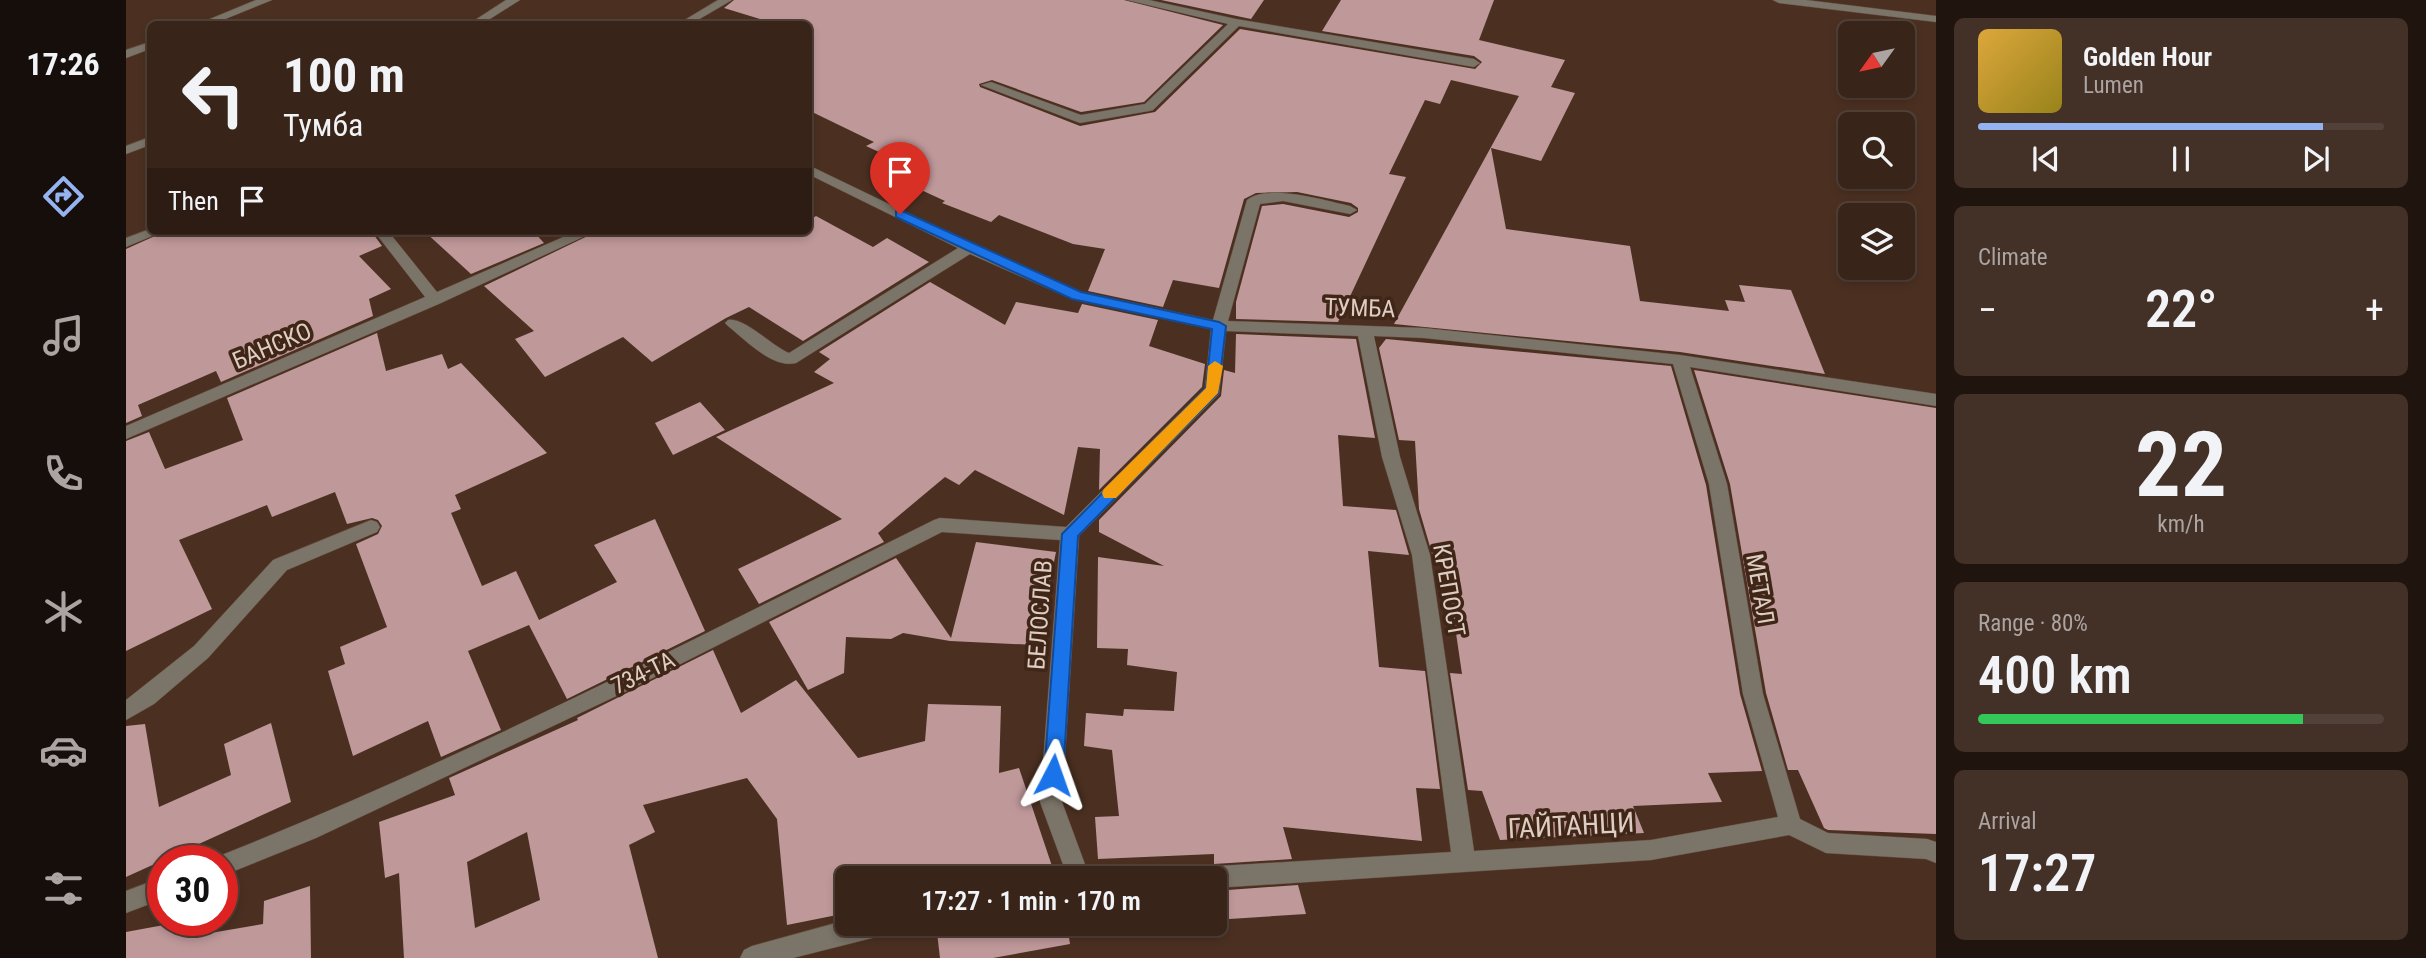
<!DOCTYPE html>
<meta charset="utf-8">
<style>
:root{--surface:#382419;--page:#433026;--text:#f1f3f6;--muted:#aba4a2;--line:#524138;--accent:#95b2f1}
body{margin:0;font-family:"Roboto Condensed",sans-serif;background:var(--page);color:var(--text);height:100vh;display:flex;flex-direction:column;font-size:26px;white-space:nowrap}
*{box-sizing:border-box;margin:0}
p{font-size:23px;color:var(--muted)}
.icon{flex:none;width:38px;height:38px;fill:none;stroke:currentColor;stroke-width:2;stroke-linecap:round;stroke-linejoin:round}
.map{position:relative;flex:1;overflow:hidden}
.panel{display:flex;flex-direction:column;gap:18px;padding:18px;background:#1f140e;width:490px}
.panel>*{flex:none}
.top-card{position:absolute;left:21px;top:21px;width:665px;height:214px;border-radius:10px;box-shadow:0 4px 10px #0003,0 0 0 2px var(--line);background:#382419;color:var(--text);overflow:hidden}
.needle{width:46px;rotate:237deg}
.buttons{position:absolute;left:1712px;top:21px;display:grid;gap:14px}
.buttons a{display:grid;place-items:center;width:77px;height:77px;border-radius:10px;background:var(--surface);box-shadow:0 4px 10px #0003,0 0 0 2px var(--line);font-size:35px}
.speed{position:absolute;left:21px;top:845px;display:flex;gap:14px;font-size:35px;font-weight:700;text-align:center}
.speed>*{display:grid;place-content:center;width:91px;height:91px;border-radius:50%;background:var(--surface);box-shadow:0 4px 10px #0003,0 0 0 2px var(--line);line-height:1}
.speed .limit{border:10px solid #d22;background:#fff;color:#111}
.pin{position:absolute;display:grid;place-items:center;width:60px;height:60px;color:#fff;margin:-72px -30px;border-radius:50% 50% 50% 0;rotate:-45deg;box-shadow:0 0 7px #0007}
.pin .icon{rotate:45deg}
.me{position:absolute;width:77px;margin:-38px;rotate:4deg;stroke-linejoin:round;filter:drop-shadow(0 0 5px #0008)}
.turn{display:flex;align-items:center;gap:24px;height:147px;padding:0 21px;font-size:32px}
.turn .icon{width:91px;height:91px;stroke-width:2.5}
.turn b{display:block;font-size:49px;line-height:60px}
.then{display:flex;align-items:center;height:66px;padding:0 21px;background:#0003;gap:14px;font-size:26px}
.big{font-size:52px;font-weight:600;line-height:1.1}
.panel .card{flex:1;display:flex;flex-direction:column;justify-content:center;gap:10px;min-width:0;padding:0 24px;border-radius:10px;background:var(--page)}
.panel .dial{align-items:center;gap:0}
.dial b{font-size:91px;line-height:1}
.song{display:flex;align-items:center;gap:21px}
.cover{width:84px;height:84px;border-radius:10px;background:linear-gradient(135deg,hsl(40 70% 55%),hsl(50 70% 35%))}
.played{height:7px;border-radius:4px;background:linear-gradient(90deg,var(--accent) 85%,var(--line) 85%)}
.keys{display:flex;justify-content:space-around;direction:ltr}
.heat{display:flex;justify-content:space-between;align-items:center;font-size:38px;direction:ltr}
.charge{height:10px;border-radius:5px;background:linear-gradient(90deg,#34c759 80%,var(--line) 0)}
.trip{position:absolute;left:709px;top:866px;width:392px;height:70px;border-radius:10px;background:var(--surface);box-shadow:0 4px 10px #0003,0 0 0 2px var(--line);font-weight:600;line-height:70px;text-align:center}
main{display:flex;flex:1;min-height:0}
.menu{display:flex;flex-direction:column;width:126px;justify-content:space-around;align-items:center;background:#160e0a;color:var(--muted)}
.menu .icon{width:49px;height:49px}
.menu .on{color:var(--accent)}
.menu b{font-size:32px;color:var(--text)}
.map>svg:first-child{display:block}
.building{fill:#bf989a;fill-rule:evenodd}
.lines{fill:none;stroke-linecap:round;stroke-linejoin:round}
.minor-casing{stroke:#654c3e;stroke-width:1}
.minor{fill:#7b7468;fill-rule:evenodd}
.route{fill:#1a73e8;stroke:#114b97;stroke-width:2}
.slow{fill:#f59e0b}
.labels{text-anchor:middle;stroke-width:7;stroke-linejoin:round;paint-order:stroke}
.street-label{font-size:24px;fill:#decdc4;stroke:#402617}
.near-street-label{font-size:28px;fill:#decdc4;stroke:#402617}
</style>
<main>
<nav class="menu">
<b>17:26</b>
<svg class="icon on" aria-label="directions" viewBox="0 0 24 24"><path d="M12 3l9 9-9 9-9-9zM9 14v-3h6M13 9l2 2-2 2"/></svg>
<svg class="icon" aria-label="music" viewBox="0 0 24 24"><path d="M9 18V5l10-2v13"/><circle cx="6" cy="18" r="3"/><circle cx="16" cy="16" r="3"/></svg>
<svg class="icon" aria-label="phone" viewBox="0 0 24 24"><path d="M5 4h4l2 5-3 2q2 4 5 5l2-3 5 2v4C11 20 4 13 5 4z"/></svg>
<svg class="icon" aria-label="climate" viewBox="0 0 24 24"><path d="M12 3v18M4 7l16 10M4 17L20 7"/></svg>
<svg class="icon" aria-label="car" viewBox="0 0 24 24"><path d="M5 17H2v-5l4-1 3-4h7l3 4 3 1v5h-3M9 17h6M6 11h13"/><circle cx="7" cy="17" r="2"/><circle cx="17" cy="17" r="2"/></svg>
<svg class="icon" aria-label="filters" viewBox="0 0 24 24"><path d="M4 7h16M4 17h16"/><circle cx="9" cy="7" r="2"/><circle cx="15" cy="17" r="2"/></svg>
</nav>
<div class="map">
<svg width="1810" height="958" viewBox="0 0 1810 958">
<rect width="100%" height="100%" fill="#4b3021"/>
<!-- building -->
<g class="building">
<path d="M608 0H998L1097 25 1018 102 955 112 866 80 853 84 854 87 954 126 1029 112 1114 29 1349 69 1356 62 1348 56 1196 31 1215 0H1368L1353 40 1439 60 1425 87 1449 93 1415 161 1365 148 1380 229 1504 246 1514 301 1603 311 1599 300 1619 302 1613 285 1665 290 1699 374 1554 352 1268 324 1393 96 1325 80 1314 104 1299 100 1263 174 1280 177 1212 322 1110 319V302L1136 206 1157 204 1223 217 1232 212V208L1225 203 1171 192 1130 193 1118 199 1093 288 1047 280 1037 307 962 291 979 249 947 244 873 215 865 222 816 203 819 201 780 183 796 172 740 146 748 142 682 110V24H650L598 8Z"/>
<path d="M1035 0H1138L1125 19Z"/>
<path d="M690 216 747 247 761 238 803 262 677 341 623 307 600 318 526 362 497 337 419 377 389 339 408 331 358 286 472 231H682V221Z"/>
<path d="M40 231H245L256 246 233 256 265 289 243 299 247 316 95 382 90 371 12 405 16 416 0 423V249Z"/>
<path d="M298 231H407L418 243 345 274Z"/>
<path d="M804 282 879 325 890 302 952 313 956 304 1032 320 1023 346 1079 364 1076 387 973 490 974 449 952 447 938 515 849 470 833 485 819 477 752 533 758 542 633 604 612 569 716 519 590 437 708 383 688 372 704 359 693 352Z"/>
<path d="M251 333 260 371 316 354 322 369 335 363 421 453 329 495 335 509 325 513 356 586 390 571 413 620 491 582 468 545 529 519 579 631 441 699 403 625 342 651 375 730 315 757 302 721 227 756 202 671 219 664 214 647 261 627 230 544 252 534 256 526 252 520 246 518 221 524 209 492 146 517 141 505 53 540 86 609 0 651V441L23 432 39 469 117 440 101 398Z"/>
<path d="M1110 334 1230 339 1249 438 1212 435 1217 506 1270 510 1283 555 1242 551 1253 667 1299 671 1314 789 1290 788 1296 841 1157 827 1166 859 1088 864V854L972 859 969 817 993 816 986 750 958 746 960 713 997 716 998 709 1048 711 1051 672 1001 665 1002 649 971 648 972 557 1038 566 973 532V520L1095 396 1098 370 1109 373Z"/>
<path d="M1260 339 1545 366 1580 485 1614 694 1636 771 1582 773 1596 802 1507 806 1518 833 1374 840 1356 791 1342 790 1324 673 1336 674 1325 599 1323 598 1322 558 1307 557 1293 509 1289 441 1273 440 1253 348Z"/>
<path d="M1568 370 1810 408V834L1702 830 1698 828 1672 770H1662L1640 693 1604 484Z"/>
<path d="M574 402 599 430 547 455 529 423Z"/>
<path d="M850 542 930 552 911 645 824 641 777 633 765 639 720 637 718 673 682 690 643 622 770 558 825 638Z"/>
<path d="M587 650 615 713 670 680 732 758 799 741 802 704 875 706 873 773 893 768 930 878H721V913L661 925 651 819 621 778 517 805 529 832 503 845 532 958H278L273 873 259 878 253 822 329 795 323 778 452 720 451 718ZM401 832 414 900 349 928 341 862Z"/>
<path d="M145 723 165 802 0 877V726L19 724 33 807 105 775 98 744Z"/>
<path d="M1172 885 1180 914 1088 920V891Z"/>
<path d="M184 886 185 958H0V932L65 920 61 937 137 924 138 901Z"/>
<path d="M810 924H941L944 944 867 958H814Z"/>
</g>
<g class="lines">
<!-- minor casing -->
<g class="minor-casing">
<g id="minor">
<path d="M130 0H146L87 24H72Z"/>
<path d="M380 0H394L356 24H343Z"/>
<path d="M592 0H606L565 24H552Z"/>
<path d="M1001 0H1023L1110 19 1348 59 1354 63 1348 67 1113 26 1027 110 1023 111 954 123 855 85 865 82 955 115 1019 104 1102 24Z"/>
<path d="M1647 0H1680L1810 16V22L1653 3Z"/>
<path d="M24 42V49L0 58V50Z"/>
<path d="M24 137V145L0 154V146Z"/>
<path d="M682 165 848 245 955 292 1087 320 1121 200C1141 183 1200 201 1224 206L1231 210 1224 214 1157 201 1134 204 1102 321 1298 328 1554 355 1810 394V406L1564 367 1601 484 1637 694 1674 819 1702 833 1801 839 1810 842V863L1800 859 1700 853 1663 835 1525 860 1088 888V878H1065L1068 870 1076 867 1325 852 1286 555 1256 457 1232 336 1100 331 1093 394 953 536 936 802 964 878H942L914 802 934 540 816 532 501 691 190 838 96 876V861H86L88 858C334 761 571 637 808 520L814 518 940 527 1079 388 1085 329 946 299 844 254 670 363C647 369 618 339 602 326L599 323 602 320C617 316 646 346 663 353L832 248 682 174ZM1248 336 1298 338 1547 364 1583 484 1617 694 1652 817 1525 840 1348 851 1304 555 1274 457Z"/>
<path d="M24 229V231H38L0 247V238Z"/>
<path d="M248 231H262L311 292 451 231H470L315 303 0 439V426L299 297Z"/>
<path d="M245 520 251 522 254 527 251 532 161 570 82 658 28 704 0 720V700L68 646 147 560Z"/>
<path d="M37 877V899L0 913V891Z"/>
<path d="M721 920V924H770L766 932 758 935 667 958H614L618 950 626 946Z"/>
</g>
</g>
<!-- minor -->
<use href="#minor" class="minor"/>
</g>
<!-- route -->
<path class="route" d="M774 210 955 292 1093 322 1100 326 1092 393 952 536 937 775 934 781 927 784 920 781 918 775 936 534 1080 388 1086 329 946 299 770 217V211Z"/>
<!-- slow -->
<path class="slow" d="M1089 361 1097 366 1092 393 990 498H978L976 493 978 489 1080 388 1082 366Z"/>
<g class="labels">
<!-- street labels -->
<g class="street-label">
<text transform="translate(1234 308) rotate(2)" y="8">ТУМБА</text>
<text transform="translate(146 346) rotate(-23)" y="8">БАНСКО</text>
<text transform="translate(1634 589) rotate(80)" y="8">МЕТАЛ</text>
<text transform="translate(1323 590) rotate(80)" y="8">КРЕПОСТ</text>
<text transform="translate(914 615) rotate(-86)" y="8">БЕЛОСЛАВ</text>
<text transform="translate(517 673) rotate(-26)" y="8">734-ТА</text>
</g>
<!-- near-street labels -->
<g class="near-street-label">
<text transform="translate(1445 825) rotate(-3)" y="10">ГАЙТАНЦИ</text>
</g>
</g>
</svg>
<div class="buttons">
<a><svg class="needle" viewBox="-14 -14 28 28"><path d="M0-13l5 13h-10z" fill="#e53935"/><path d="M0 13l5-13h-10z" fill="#aba4a2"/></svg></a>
<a><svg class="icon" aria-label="search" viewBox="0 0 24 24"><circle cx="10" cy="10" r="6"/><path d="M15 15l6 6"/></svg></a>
<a><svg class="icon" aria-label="layers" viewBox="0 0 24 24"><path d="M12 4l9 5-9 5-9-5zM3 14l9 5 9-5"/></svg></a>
</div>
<div class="speed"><div class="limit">30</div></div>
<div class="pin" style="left:774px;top:214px;background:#d93025"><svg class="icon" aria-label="arrive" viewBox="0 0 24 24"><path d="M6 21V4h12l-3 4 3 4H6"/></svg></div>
<svg class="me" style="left:927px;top:775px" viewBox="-20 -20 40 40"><path d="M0-17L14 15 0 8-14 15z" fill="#1a73e8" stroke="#fff" stroke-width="4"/></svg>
<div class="trip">17:27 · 1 min · 170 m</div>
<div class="top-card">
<div class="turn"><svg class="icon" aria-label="left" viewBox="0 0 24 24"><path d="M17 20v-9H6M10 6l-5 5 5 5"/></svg><div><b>100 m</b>Тумба</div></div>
<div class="then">Then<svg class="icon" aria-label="arrive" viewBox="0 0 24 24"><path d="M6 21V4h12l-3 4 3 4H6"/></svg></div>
</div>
</div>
<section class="panel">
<div class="card">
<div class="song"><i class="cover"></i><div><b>Golden Hour</b><p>Lumen</p></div></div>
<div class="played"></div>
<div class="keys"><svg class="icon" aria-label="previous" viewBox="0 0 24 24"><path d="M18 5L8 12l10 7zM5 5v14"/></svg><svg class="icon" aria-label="pause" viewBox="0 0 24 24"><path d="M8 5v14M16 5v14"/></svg><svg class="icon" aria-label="next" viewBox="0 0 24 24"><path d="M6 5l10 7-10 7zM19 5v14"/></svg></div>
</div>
<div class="card"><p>Climate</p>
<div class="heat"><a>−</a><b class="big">22°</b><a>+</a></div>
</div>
<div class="card dial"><b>22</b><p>km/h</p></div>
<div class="card"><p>Range · 80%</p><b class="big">400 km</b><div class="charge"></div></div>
<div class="card"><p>Arrival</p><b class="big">17:27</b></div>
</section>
</main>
